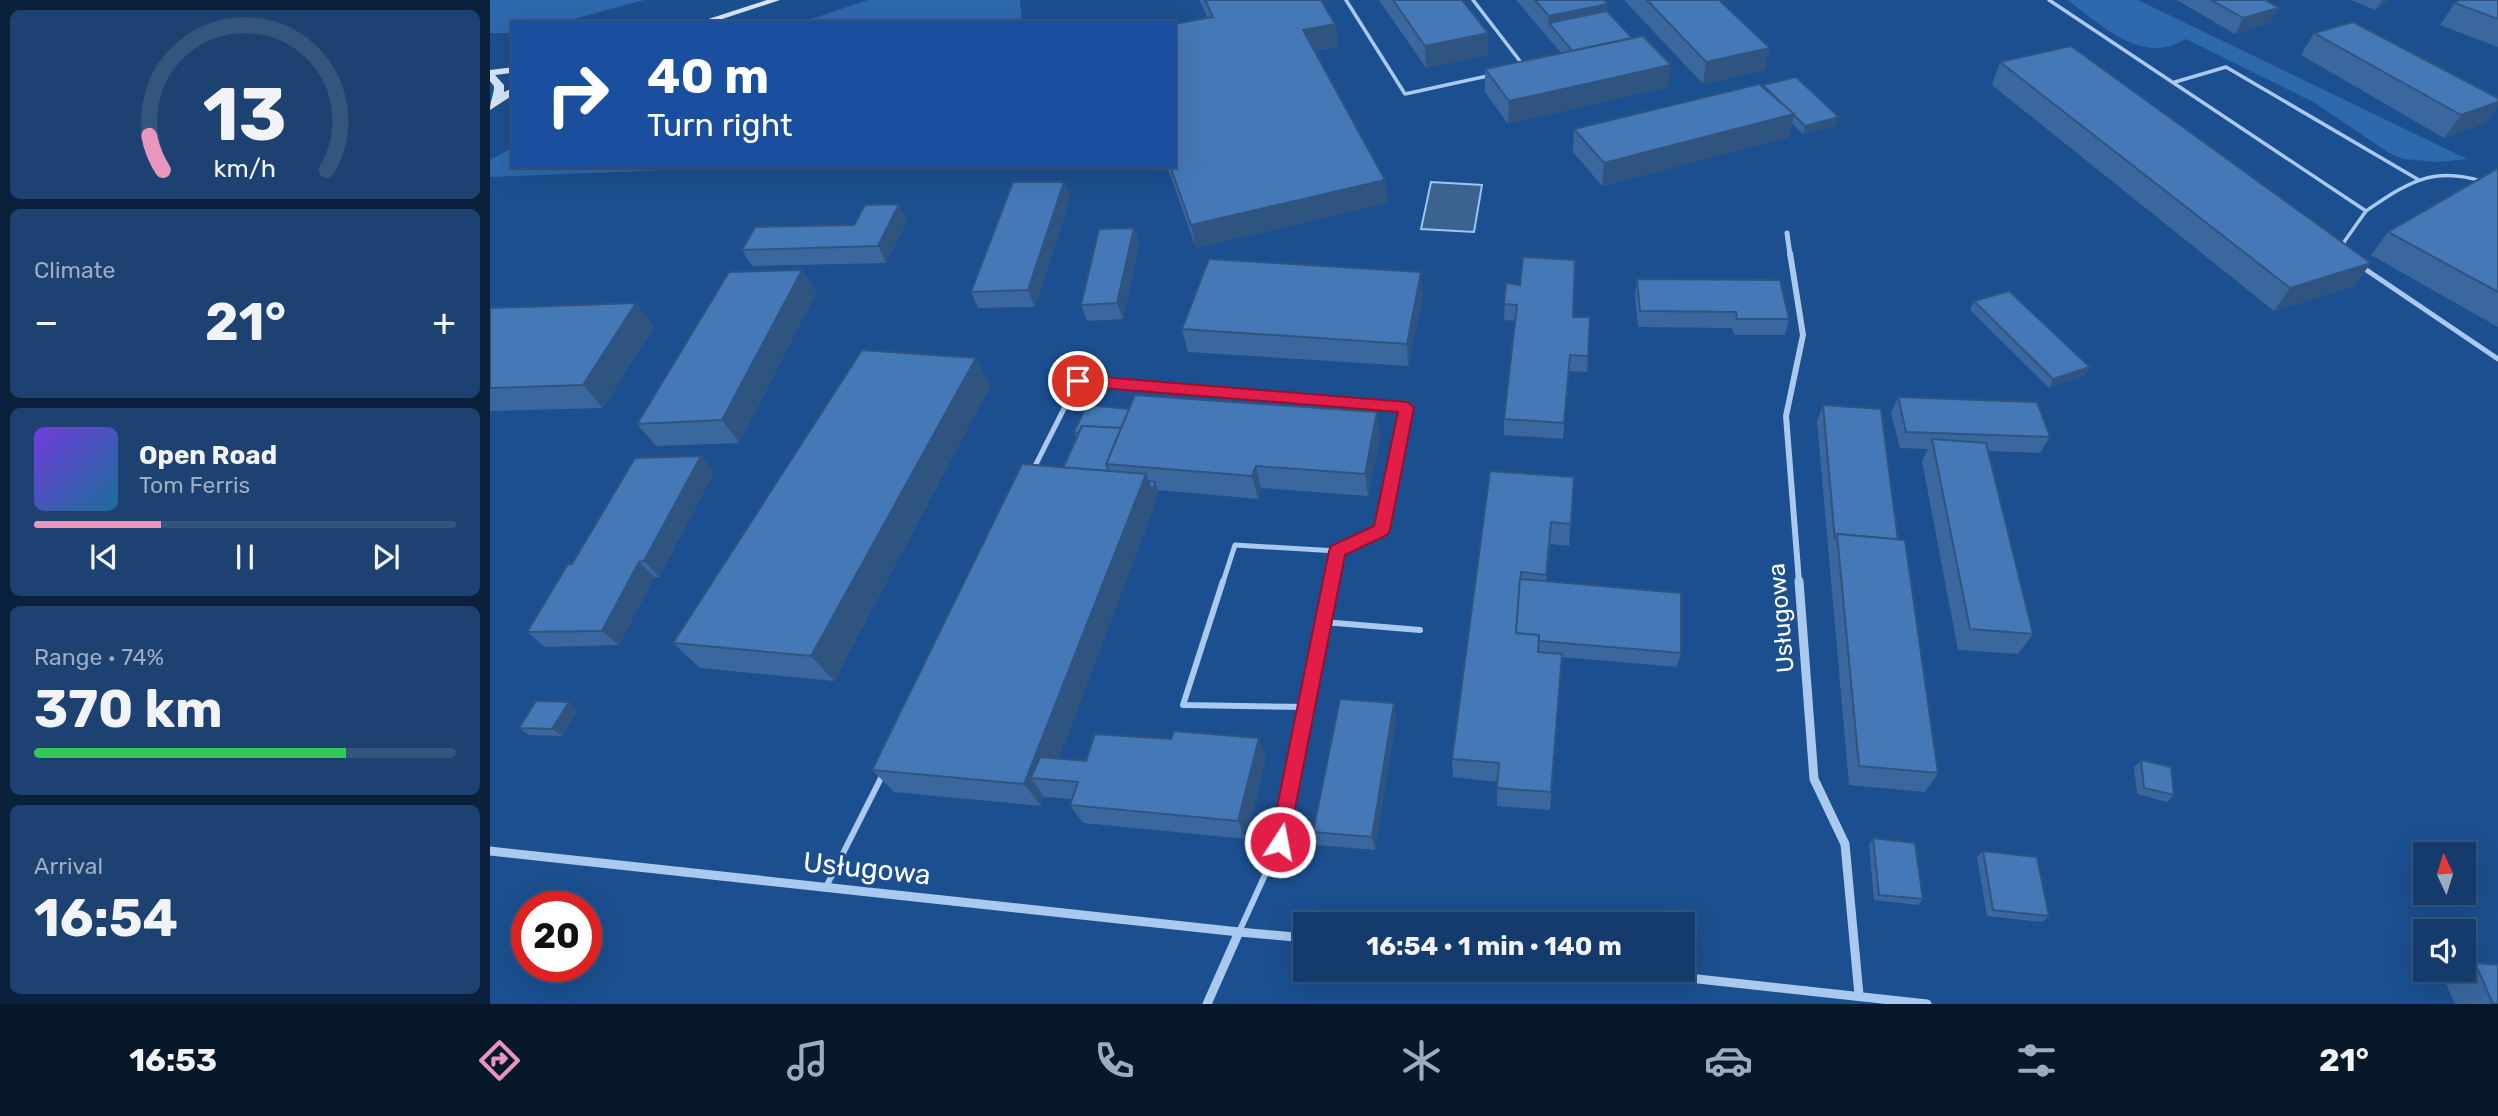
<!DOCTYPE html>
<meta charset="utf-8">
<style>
:root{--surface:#143b6b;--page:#1d4271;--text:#f1f3f6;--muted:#9dadc1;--line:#33557e;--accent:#e797bd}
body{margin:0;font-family:Rubik,sans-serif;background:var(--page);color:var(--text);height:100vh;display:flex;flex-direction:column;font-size:26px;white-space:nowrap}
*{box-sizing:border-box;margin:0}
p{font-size:23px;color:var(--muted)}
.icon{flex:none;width:38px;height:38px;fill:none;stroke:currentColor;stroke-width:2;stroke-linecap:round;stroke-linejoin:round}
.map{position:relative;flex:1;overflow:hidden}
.panel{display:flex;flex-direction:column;gap:10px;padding:10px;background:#0b203b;width:490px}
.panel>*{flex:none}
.top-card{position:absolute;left:21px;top:21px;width:665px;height:147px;border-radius:0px;box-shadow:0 7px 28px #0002,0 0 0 2px var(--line);background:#1a4fa0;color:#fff;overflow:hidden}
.needle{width:46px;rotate:356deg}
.tools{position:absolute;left:1923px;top:842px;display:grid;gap:14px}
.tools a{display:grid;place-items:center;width:63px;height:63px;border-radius:0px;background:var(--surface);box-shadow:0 7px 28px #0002,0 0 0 2px var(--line);font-size:35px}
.speed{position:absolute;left:21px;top:891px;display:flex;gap:14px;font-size:35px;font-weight:700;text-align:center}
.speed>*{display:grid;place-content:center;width:91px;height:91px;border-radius:50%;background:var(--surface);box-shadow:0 7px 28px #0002,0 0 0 2px var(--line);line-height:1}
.speed .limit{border:10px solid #d22;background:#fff;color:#111}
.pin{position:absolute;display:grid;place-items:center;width:60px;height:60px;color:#fff;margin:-30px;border:4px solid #fff;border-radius:50%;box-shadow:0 2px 7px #0007}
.me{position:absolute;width:77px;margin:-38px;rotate:11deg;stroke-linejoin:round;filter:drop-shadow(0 0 5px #0008)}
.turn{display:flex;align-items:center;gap:24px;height:147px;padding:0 21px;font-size:32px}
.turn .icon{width:91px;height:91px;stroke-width:2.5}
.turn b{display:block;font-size:49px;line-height:60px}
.big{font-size:52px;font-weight:700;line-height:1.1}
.panel .widget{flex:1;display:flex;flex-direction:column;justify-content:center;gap:10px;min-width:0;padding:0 24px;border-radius:10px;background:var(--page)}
.panel .dial{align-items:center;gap:0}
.dial svg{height:182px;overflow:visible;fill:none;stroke:var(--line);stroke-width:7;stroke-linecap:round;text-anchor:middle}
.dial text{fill:var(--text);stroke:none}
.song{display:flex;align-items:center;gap:21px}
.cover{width:84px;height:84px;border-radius:10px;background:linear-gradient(135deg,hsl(260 70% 55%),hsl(200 70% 35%))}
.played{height:7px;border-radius:4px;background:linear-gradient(90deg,var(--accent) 30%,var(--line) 30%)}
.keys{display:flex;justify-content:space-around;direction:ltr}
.heat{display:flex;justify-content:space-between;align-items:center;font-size:38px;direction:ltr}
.charge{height:10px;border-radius:5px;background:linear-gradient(90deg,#34c759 74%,var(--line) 0)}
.trip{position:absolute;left:803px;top:912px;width:402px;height:70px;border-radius:0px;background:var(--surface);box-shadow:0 7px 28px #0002,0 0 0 2px var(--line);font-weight:700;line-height:70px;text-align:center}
.dock{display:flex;height:112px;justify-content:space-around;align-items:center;background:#08182b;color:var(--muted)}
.dock .icon{width:49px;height:49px}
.dock .active{color:var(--accent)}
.dock b{font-size:32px;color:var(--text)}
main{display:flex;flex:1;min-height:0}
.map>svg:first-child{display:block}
.green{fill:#2e69ad}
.water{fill:#3c6290;stroke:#9cc4f0;stroke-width:2}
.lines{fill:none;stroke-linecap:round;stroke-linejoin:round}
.service-far2{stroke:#a9c9ee;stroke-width:3.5}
.service-far1{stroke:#a9c9ee;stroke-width:5}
.service{stroke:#a9c9ee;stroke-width:6}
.minor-far2{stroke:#a9c9ee;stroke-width:5}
.minor-far1{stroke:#a9c9ee;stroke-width:6}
.minor{stroke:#a9c9ee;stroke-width:9}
.secondary{fill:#d6e6fa;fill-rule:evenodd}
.wall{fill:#3a679d}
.shaded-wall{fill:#305480}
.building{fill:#4478b7;stroke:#305480;stroke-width:2}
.route{fill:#e11d48;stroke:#92132f;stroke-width:2}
.labels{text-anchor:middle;stroke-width:6;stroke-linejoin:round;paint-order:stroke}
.street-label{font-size:24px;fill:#fff;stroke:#1b4f8f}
.near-street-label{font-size:28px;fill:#fff;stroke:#1b4f8f}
</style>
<main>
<section class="panel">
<div class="widget dial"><svg viewBox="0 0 100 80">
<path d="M14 69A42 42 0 1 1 86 69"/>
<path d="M14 69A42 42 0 0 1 8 54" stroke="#e797bd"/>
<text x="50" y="56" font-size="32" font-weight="700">13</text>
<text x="50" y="72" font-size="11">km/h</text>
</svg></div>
<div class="widget"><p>Climate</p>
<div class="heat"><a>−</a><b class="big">21°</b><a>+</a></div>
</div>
<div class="widget">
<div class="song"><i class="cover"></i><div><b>Open Road</b><p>Tom Ferris</p></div></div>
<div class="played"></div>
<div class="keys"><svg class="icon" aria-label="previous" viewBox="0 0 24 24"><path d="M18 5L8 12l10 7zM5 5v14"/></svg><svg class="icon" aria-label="pause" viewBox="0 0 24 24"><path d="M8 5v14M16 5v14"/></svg><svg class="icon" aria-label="next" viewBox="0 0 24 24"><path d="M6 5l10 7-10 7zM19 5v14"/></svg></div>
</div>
<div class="widget"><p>Range · 74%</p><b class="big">370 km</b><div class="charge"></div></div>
<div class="widget"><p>Arrival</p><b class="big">16:54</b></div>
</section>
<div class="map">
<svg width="2008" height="1004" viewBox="0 0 2008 1004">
<rect width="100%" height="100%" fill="#1b4f8f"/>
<!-- green -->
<g class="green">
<path d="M0 0H154L69 23H23V33H0Z"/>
<path d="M378 0H530L532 23H309Z"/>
<path d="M1577 0H1648L1977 159 1949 162 1914 159 1899 153 1825 103 1696 39C1690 42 1683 46 1676 47 1640 55 1604 19 1577 0Z"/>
<path d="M23 147V166H281L0 177V160Z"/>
</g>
<!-- water -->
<path class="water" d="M941 182 992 185 984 232 931 229Z"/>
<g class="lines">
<!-- service-far2 -->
<g class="service-far2">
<path d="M856 0 915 94 1002 75"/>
<path d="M983 0 1033 65"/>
<path d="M1559 0 1876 211 1854 242 1855 247"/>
<path d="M1685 82 1736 67 1929 180"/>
<path d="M1876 211C1917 183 1943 165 1994 182"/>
</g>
<!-- service-far1 -->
<g class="service-far1">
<path d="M1872 267 2008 359"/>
<path d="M543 470 588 381 917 407 892 530 847 551"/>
<path d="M733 582 745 545 847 551"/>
<path d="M841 582 847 551"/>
</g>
<!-- service -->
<g class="service">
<path d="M733 581 693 705 816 707 841 581"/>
<path d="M833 622 930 630"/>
<path d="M336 887 393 774"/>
<path d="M749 932 790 842 816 707"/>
</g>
<!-- minor-far2 -->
<path class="minor-far2" d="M1297 233 1300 255"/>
<!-- minor-far1 -->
<path class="minor-far1" d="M1300 253 1313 335 1296 416 1309 582"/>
<!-- minor -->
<g class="minor">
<path d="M1309 581 1324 779 1355 844 1369 995"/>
<path d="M0 851 749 932 717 1004"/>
<path d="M749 932 816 938"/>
<path d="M1126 970 1437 1004"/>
</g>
<!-- secondary -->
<g class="secondary">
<path d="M277 0H290L220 23H206Z"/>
<path d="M23 67V73L5 75 14 85V92L23 88V95L0 110C0 101 4 95 4 86L0 81V70Z"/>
</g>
</g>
<!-- wall -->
<g class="wall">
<path d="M709 0H831L845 24 848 46 825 51 895 180 897 203 706 248 677 166H684L718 18Z"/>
<path d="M889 0H972L998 33V55L936 68Z"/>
<path d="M1026 0H1114L1117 11 1178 87 1018 124 995 92V69L1071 53Z"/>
<path d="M1134 0H1229L1275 70 1213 84Z"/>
<path d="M1687 0H1775L1780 23 1745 34Z"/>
<path d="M1861 0H1900L1885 10Z"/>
<path d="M2008 0V47L1950 25 1965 3Z"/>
<path d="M1824 33 2008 98V106L1995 123 1954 138 1811 55Z"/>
<path d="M1510 62 1881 263 1864 286 1784 311 1502 85Z"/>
<path d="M1273 85 1346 125 1313 134 1302 123 1299 137 1112 186 1083 152 1084 129 1273 87Z"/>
<path d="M2008 168V327L1881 255 1898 232Z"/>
<path d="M574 182 580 198 545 307 488 308 481 292Z"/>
<path d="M417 221 396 263 262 266 252 250 364 225Z"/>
<path d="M644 228 649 244 633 319 597 321 591 305Z"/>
<path d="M312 270 326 293 249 443 166 446 147 424Z"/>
<path d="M1147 279 1299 319 1295 335H1244L1242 328 1148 327 1145 295Z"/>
<path d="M1016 283 1083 317 1098 356 1097 372 1079 371 1073 439 1014 435V419L1026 321 1014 320Z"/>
<path d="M933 295 918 366 698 352 692 329Z"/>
<path d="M1484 301 1595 375 1559 388 1480 310Z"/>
<path d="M0 308 164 326 113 408 0 411Z"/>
<path d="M500 386 344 681 210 668 183 643Z"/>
<path d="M1408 397 1560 437 1550 453 1498 451 1543 634 1528 654 1468 650 1432 461 1438 449 1410 448 1401 413Z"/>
<path d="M1333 405 1408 540 1448 773 1435 792 1359 785 1327 421Z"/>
<path d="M584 432 890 435 878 496 771 488 768 499 668 490 665 499 666 501 569 758 596 761 776 757 756 839 593 823 580 805 582 799 554 797 551 806 404 792 382 770 573 468 586 437Z"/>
<path d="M211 456 224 472 169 577H164L129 645 55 647 37 632 82 564Z"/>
<path d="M1000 471 1084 477 1079 546 1060 544 1056 581 1191 653 1187 667 1072 657 1060 810 1007 806V782L963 777 962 759Z"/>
<path d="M904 703 906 717 885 850 827 845 823 832Z"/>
<path d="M88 710 72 736 39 735 29 728Z"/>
<path d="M1651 760 1684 795 1677 802 1647 794 1644 767Z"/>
<path d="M1383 838 1433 899 1428 905 1384 900 1379 845Z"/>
<path d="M1493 851 1559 916 1552 922 1497 916 1487 857Z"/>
<path d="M1985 963 2008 1004H1965L1953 977 1970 970H1974V968Z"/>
</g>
<!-- shaded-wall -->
<g class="shaded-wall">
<path d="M1892 0H1900L1885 10Z"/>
<path d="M1118 4 1116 26 1059 23 1058 38 1059 16Z"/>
<path d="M1789 8 1780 23 1745 34 1753 18Z"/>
<path d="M845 24 848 46 817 52 813 30Z"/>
<path d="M998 33V55L936 68 935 46Z"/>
<path d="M1280 48 1275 70 1213 84 1216 62Z"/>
<path d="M1181 65 1178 87 1018 124 1019 101Z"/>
<path d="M2008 102V106L1995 123 1954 138 1971 115Z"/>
<path d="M1304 114 1299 137 1112 186 1114 163Z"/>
<path d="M1349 117 1346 125 1313 134 1315 126Z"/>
<path d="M895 180 897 203 706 248 701 225Z"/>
<path d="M574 182 580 198 545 307 538 290Z"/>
<path d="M409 204 417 221 396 263 388 246Z"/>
<path d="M644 228 649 244 633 319 627 303Z"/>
<path d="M1881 263 1864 286 1784 311 1800 288Z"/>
<path d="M312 270 326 293 249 443 232 420Z"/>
<path d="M931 272 933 295 918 366 917 344Z"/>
<path d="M146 303 164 326 113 408 93 385Z"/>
<path d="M486 358 500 386 344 681 321 656Z"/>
<path d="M1600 367 1595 375 1559 388 1563 379Z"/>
<path d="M887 412 890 435 878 496 875 474Z"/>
<path d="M211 456 224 472 169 577 154 561Z"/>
<path d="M766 466 771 488 768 499 762 476Z"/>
<path d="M656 474 662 491 665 482 668 490 665 499 666 501 561 780 541 778 554 797 551 806 534 784Z"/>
<path d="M149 562 164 577 129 645 112 631Z"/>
<path d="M79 702 88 710 72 736 62 729Z"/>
<path d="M904 703 906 717 885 850 882 837Z"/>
<path d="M769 738 776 757 756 839 748 821Z"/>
</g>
<!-- building -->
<g class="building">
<path d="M715 0H831L845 24 813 30 895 180 701 225 680 166H684V24L723 17Z"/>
<path d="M903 0H972L998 33 935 46Z"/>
<path d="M1045 0H1114L1118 4 1059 16Z"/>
<path d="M1157 0H1229L1280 48 1216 62Z"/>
<path d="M1721 0H1775L1789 8 1753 18Z"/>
<path d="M1969 0H2008V19L1965 3Z"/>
<path d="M1117 11 1142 38 1082 51 1059 23Z"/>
<path d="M1863 22 2008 98V102L1971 115 1824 33Z"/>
<path d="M1153 36 1181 65 1019 101 995 69Z"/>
<path d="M1581 46 1881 263 1800 288 1510 62Z"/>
<path d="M1306 77 1349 117 1315 126 1273 85Z"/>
<path d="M1269 84 1304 114 1114 163 1084 129Z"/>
<path d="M2008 168V292L1898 232Z"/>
<path d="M523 182H574L538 290 481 292Z"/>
<path d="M409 204 388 246 252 250 265 227 364 225 375 205Z"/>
<path d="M644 228 627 303 591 305 609 229Z"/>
<path d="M1033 257 1085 260 1083 317H1100L1098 356 1080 355 1074 423 1014 419 1027 305 1014 304 1016 283 1030 285Z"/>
<path d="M719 259 931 272 917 344 692 329Z"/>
<path d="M312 270 232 420 147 424 239 272Z"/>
<path d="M1147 279 1290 280 1299 319H1247L1246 312 1150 311Z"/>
<path d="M1519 291 1600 367 1563 379 1484 301Z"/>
<path d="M146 303 93 385 0 388V308Z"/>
<path d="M372 350 486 358 321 656 183 643Z"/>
<path d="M645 395 887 412 875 474 766 466 762 476 616 464Z"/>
<path d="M1408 397 1547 402 1560 437 1416 432Z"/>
<path d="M597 405 639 409 631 428 592 426 588 433 584 432Z"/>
<path d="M1333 405 1391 409 1408 540 1347 534 1345 540Z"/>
<path d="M592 426 631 428 616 464 619 471 573 468Z"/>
<path d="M1442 439 1496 443 1543 634 1480 629Z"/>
<path d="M211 456 154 561 149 562 112 631 37 632 78 564H82L145 458Z"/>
<path d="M532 464 656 474 534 784 382 770Z"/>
<path d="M1000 471 1084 477 1081 524 1061 522 1056 575 1031 572 1026 633 1049 635 1048 652 1072 654 1061 792 1007 788 1009 763 962 759Z"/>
<path d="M658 481 665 482 662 491Z"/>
<path d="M1347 534 1415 540 1448 773 1369 766Z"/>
<path d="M1030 579 1191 593V653L1049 641V635L1026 633Z"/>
<path d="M850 699 904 703 882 837 823 832Z"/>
<path d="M46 701 79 702 62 729 29 728Z"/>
<path d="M684 731 769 738 748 821 580 805 588 782 541 778 550 757 596 761 605 734 681 739Z"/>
<path d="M1651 760 1681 767 1684 795 1654 788Z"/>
<path d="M1383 838 1425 843 1433 899 1389 895Z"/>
<path d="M1493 851 1547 857 1559 916 1503 910Z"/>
<path d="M1985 963 2008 965V1004H2003Z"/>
</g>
<!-- route -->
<path class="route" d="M588 375 917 402 924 407 900 530 897 535 855 555 797 849 790 851 783 849 780 842 839 551 841 546 884 526 908 412 588 386 581 381Z"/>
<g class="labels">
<!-- street labels -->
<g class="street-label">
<text transform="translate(1291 618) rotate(-95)" y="8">Usługowa</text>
</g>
<!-- near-street labels -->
<g class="near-street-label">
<text transform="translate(377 868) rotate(6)" y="10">Usługowa</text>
</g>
</g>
</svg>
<div class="tools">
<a><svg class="needle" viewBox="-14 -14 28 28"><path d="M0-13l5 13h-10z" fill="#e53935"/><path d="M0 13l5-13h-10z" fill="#9dadc1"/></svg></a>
<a><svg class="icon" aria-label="sound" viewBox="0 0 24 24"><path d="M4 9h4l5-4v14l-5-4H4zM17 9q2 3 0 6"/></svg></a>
</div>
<div class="speed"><div class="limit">20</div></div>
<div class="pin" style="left:588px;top:381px;background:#d93025"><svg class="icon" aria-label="arrive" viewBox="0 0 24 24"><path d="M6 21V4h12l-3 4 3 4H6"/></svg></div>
<svg class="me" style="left:790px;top:842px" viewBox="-20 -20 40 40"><circle r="17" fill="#e11d48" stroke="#fff" stroke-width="3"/><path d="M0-11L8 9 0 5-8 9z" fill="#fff"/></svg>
<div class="trip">16:54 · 1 min · 140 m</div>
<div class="top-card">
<div class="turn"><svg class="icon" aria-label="right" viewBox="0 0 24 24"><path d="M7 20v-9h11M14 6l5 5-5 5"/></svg><div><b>40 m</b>Turn right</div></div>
</div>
</div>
</main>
<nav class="dock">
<b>16:53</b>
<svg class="icon active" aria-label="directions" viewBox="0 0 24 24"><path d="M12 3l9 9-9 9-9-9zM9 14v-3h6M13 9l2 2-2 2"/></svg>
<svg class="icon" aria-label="music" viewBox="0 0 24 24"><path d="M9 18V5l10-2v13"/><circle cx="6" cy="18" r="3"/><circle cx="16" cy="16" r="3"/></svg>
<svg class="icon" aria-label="phone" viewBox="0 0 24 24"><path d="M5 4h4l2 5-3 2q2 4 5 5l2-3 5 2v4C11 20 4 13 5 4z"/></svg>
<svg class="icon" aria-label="climate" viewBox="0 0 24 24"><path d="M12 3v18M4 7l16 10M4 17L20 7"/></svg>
<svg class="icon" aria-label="car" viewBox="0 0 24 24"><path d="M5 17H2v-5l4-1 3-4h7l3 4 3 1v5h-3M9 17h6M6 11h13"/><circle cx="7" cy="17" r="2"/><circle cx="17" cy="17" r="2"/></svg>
<svg class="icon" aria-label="filters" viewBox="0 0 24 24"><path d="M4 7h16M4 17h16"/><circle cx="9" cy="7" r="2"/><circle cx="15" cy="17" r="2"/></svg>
<b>21°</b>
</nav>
